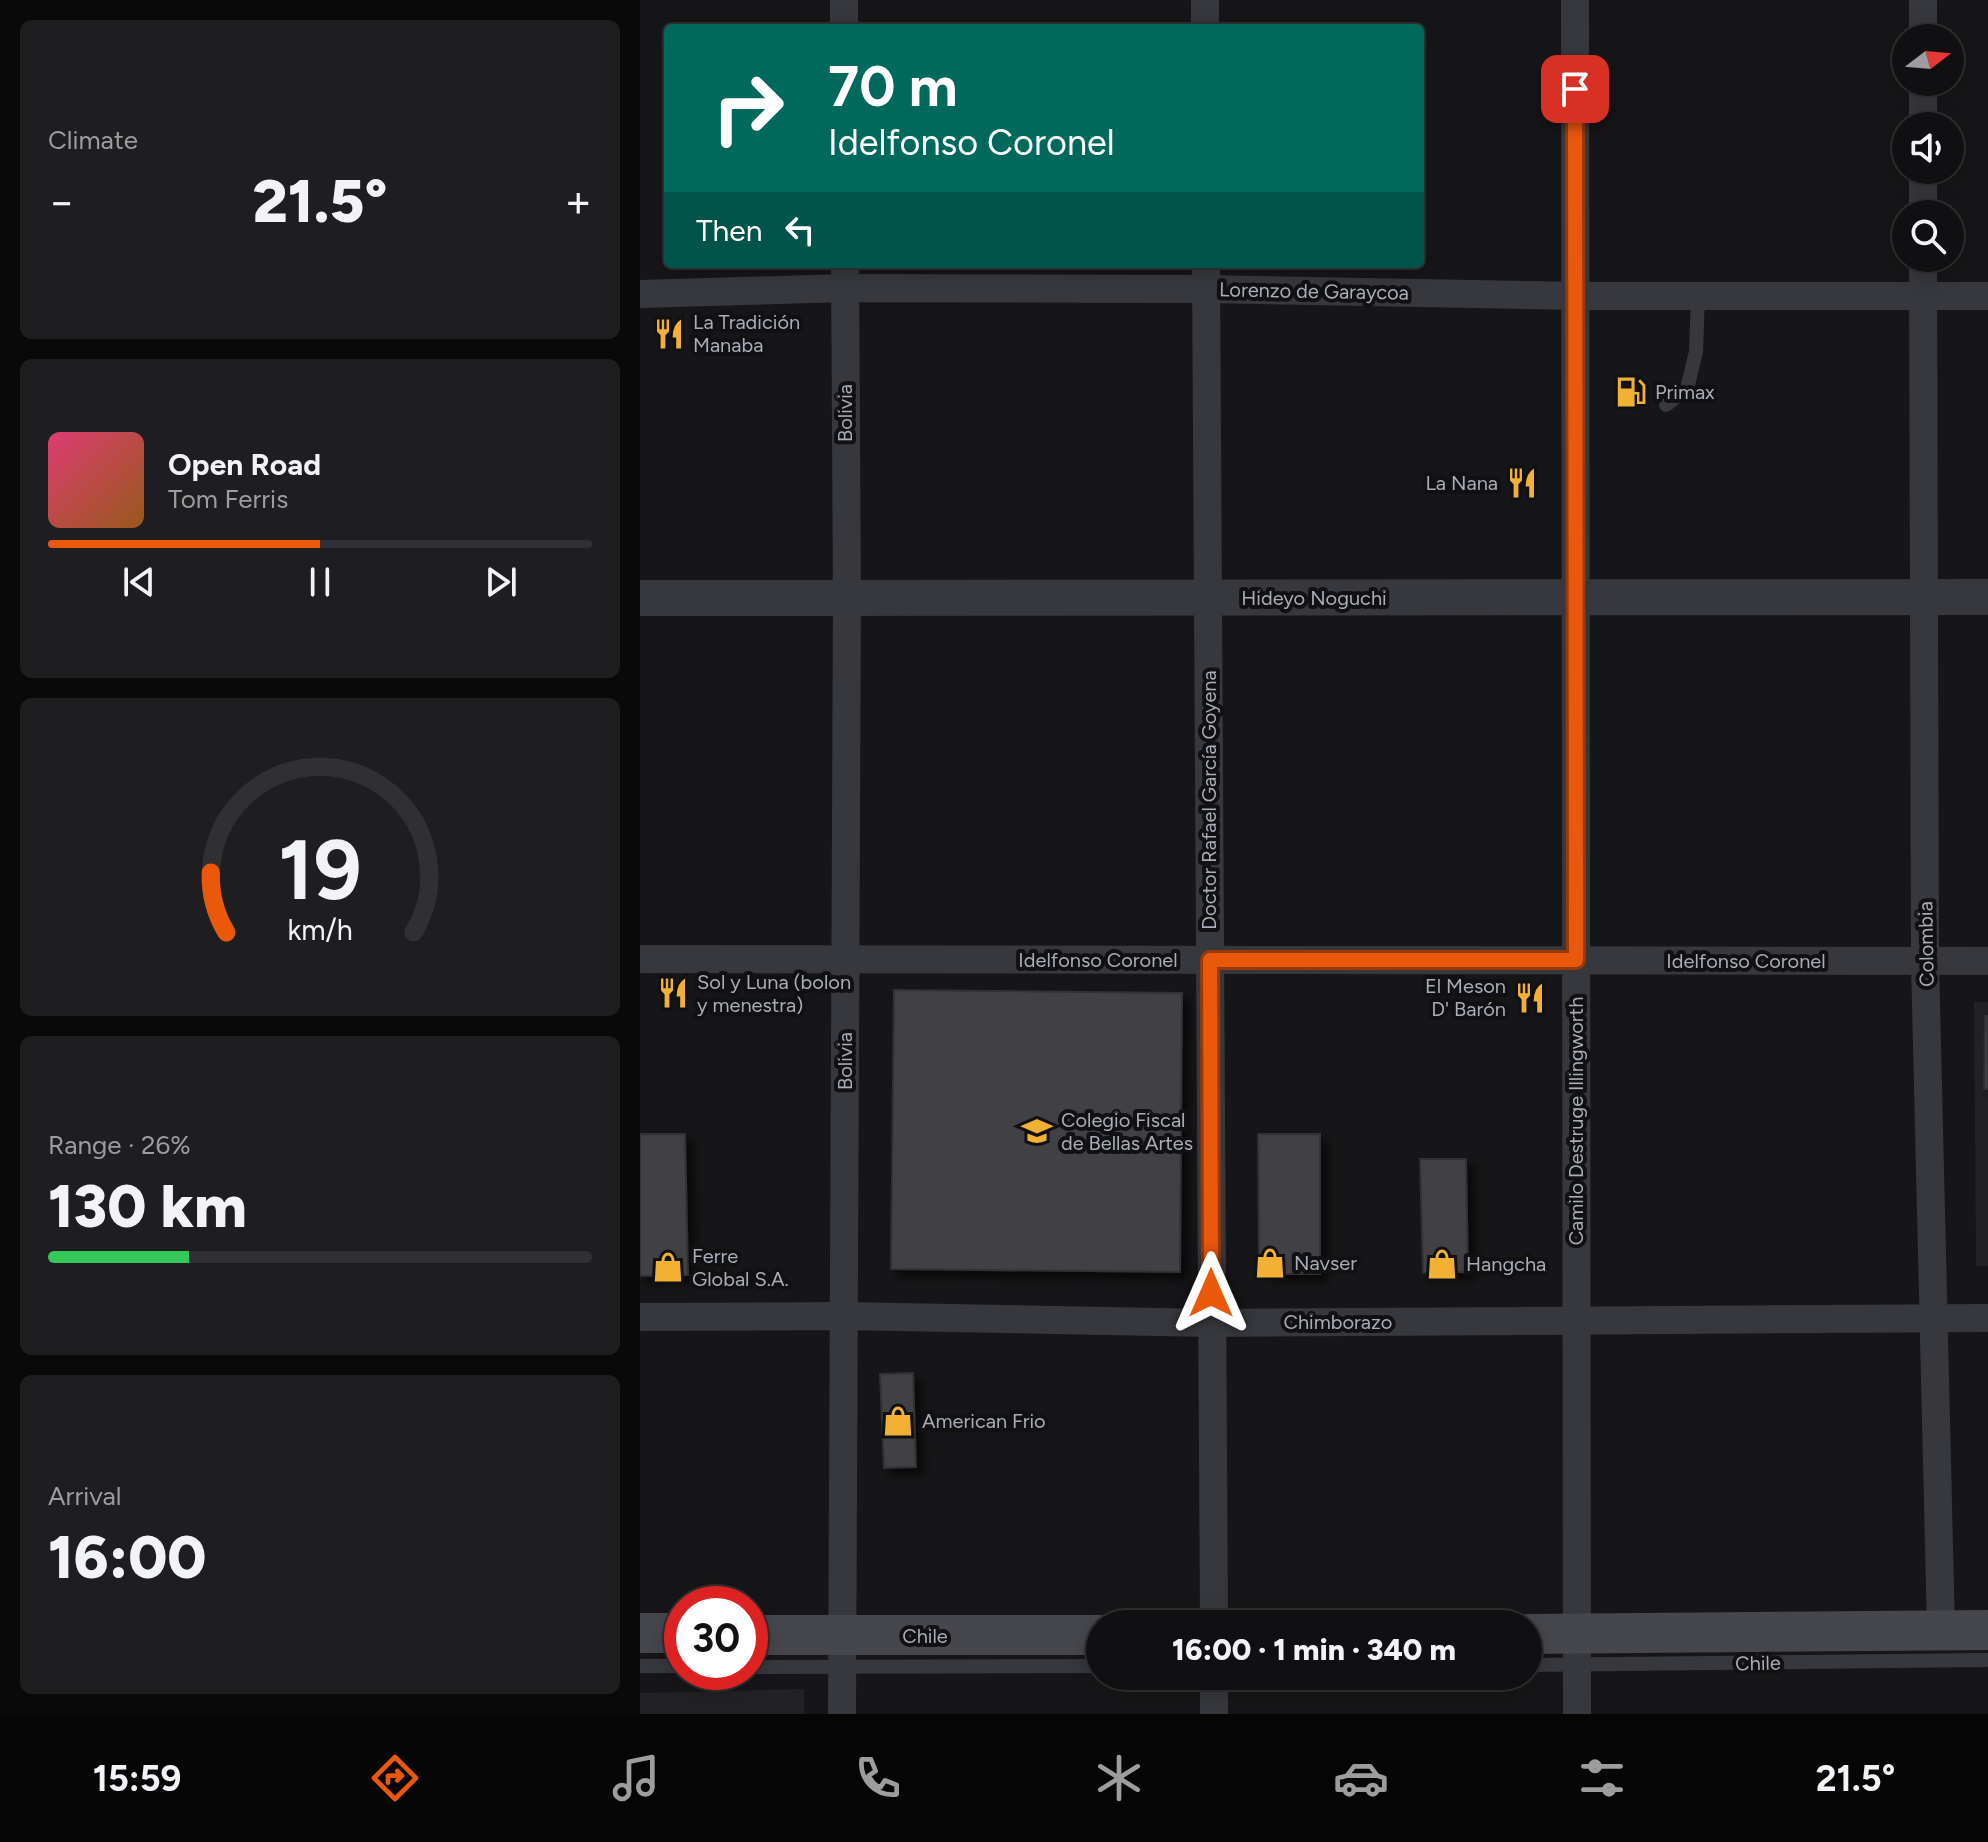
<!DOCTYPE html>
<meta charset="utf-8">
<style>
:root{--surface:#101012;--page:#1e1e20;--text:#f1f3f6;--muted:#9c9d9f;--line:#303032;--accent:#ea580c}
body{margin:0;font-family:Figtree,sans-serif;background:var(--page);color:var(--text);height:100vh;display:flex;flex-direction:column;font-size:30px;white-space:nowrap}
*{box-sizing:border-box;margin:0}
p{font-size:26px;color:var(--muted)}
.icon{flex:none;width:44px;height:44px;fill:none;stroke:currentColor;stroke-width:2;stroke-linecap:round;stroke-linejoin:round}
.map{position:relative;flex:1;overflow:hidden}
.panel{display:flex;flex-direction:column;gap:20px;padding:20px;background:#09090a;width:640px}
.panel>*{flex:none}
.guide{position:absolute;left:24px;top:24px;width:760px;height:244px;border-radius:8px;box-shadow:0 4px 20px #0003,0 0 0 2px var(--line);background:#00695c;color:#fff;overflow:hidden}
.needle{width:52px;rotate:74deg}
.tools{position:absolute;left:1252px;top:24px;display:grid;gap:16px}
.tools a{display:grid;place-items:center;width:72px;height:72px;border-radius:50%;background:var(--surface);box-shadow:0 4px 20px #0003,0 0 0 2px var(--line);font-size:40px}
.speed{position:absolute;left:24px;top:1586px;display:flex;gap:16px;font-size:40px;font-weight:700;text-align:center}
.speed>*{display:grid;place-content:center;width:104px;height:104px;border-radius:50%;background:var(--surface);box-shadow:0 4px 20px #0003,0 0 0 2px var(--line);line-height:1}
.speed .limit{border:12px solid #d22;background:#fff;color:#111}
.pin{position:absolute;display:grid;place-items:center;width:68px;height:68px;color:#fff;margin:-34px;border-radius:16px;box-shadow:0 4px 12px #0006}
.me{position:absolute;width:88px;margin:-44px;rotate:0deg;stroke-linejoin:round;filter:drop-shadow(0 0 6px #0008)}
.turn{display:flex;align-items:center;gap:28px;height:168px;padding:0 32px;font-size:36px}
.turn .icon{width:104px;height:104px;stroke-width:2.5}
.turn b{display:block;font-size:56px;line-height:68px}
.then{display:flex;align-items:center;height:76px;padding:0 32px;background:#0003;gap:16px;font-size:30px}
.big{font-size:60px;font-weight:800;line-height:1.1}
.panel .widget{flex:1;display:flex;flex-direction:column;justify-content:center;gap:12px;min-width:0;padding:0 28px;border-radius:12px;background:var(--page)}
.panel .dial{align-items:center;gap:0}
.dial svg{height:208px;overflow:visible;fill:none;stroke:var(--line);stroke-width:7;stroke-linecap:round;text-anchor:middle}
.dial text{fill:var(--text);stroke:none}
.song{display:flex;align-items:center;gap:24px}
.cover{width:96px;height:96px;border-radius:12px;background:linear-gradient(135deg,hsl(340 70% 55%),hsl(30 70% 35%))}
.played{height:8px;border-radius:4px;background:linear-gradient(90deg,var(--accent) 50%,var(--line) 50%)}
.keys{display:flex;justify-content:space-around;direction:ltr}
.heat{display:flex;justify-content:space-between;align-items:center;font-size:44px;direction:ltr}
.charge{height:12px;border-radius:6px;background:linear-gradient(90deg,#34c759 26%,var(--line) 0)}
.trip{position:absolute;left:446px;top:1610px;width:456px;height:80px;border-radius:40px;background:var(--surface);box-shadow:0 4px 20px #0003,0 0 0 2px var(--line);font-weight:800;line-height:80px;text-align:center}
.menu{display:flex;height:128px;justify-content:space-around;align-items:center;background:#060607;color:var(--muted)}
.menu .icon{width:56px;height:56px}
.menu .active{color:var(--accent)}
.menu b{font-size:36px;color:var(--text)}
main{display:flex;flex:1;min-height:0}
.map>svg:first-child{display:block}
.built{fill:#222225}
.building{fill:#404145;stroke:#303034;stroke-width:2;filter:url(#shadow)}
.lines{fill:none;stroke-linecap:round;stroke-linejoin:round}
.service{stroke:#37383d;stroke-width:14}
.minor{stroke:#37383d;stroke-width:28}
.tertiary{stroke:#37383d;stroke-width:36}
.secondary{stroke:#45474d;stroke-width:40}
.route-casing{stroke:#983908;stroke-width:20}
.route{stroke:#ea580c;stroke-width:14}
.labels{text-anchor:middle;stroke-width:8;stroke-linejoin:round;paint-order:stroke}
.street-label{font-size:20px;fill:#a8adb8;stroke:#111113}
.poi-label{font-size:20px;fill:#a8adb8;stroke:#111113;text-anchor:start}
</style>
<main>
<section class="panel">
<div class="widget"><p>Climate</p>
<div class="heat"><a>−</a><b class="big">21.5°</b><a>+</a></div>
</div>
<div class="widget">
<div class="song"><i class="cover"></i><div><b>Open Road</b><p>Tom Ferris</p></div></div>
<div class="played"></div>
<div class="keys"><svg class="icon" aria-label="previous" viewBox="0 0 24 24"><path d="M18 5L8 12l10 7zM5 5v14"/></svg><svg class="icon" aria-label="pause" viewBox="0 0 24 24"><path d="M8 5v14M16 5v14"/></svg><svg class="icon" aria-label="next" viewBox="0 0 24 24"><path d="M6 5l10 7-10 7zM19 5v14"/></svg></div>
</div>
<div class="widget dial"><svg viewBox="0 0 100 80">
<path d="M14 69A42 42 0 1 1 86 69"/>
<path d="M14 69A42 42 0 0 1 8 46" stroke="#ea580c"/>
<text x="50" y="56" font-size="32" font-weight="700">19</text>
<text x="50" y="72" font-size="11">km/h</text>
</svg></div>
<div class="widget"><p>Range · 26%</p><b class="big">130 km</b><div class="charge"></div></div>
<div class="widget"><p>Arrival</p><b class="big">16:00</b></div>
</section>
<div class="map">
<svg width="1348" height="1714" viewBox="0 0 1348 1714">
<defs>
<filter id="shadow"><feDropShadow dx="7" dy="7" stdDeviation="4" flood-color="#0009"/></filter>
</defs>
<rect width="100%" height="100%" fill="#161618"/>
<!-- built -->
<g class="built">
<path d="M1334 1002H1348V1266H1336Z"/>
<path d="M164 1689V1714H0V1693Z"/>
</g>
<!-- building -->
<g class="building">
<path d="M254 990 542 993 540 1272 251 1269Z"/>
<path d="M1345 1016H1348V1089H1344Z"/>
<path d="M0 1134H45L48 1275 0 1276Z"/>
<path d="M618 1134H680V1274H630L623 1269 619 1258Z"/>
<path d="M780 1159H826L828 1272 783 1273Z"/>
<path d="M273 1373 276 1467 244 1468 240 1374Z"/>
</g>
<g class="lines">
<!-- service -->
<g class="service">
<path d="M1026 405 1047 389 1056 352 1058 296"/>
<path d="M888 1665 1348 1660"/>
<path d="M0 1666H42"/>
<path d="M110 1667 460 1666"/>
</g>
<!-- minor -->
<g class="minor">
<path d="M204 0V28"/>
<path d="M565 0V28"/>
<path d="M935 0 937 1714"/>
<path d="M1283 0V38"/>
<path d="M1283 82V126"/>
<path d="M1283 170V214"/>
<path d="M1283 258 1285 961 1301 1629"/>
<path d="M566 264 574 1624"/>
<path d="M0 294 205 288 567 289 936 296H1348"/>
<path d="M0 959 1348 961"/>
<path d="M0 1317 203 1316 571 1323 1348 1318"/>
<path d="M574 1676V1714"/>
<path d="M202 1714 207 598 205 264"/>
</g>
<!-- tertiary -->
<path class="tertiary" d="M0 598 1348 597"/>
<!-- secondary -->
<g class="secondary">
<path d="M0 1633H42"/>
<path d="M888 1634 1348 1630"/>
<path d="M110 1635H460"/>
</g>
</g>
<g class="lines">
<!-- route casing -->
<g class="route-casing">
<path id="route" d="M571 1293 570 960H936L935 89"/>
</g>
<!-- route -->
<use href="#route" class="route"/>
</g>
<!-- icons -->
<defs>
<g id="restaurant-bare" transform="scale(2.4)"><path d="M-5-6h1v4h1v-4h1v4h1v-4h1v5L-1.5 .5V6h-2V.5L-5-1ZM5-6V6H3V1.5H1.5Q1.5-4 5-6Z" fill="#f2b134" stroke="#111113" stroke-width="2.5" paint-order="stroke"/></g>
<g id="fuel-bare" transform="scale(2.4)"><path d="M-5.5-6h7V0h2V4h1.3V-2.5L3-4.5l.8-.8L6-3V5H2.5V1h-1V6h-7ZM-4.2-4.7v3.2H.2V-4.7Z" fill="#f2b134" stroke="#111113" stroke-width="2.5" paint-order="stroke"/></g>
<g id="school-bare" transform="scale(2.4)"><path d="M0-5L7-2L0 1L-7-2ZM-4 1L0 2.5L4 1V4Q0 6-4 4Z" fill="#f2b134" stroke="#111113" stroke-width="2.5" paint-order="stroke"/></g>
<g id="shop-bare" transform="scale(2.4)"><path d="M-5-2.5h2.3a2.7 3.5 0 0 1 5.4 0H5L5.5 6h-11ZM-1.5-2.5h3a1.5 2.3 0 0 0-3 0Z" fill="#f2b134" stroke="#111113" stroke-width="2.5" paint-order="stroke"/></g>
</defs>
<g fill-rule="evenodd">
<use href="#restaurant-bare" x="29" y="334"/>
<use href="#fuel-bare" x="991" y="392"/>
<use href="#restaurant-bare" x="882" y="483"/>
<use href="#restaurant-bare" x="33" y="993"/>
<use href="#restaurant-bare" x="890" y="998"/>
<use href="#school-bare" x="397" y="1131"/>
<use href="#shop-bare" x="630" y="1263"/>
<use href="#shop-bare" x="802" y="1264"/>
<use href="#shop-bare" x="28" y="1267"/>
<use href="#shop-bare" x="258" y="1421"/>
</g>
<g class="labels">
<!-- street labels -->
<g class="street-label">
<text transform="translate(674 291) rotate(1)" y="7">Lorenzo de Garaycoa</text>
<text transform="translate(205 413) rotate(-90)" y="7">Bolivia</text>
<text x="674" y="605">Hideyo Noguchi</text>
<text transform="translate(569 800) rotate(-90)" y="7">Doctor Rafael García Goyena</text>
<text transform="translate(1286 944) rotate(-91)" y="7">Colombia</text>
<text x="458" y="967">Idelfonso Coronel</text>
<text x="1106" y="968">Idelfonso Coronel</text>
<text transform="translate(205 1061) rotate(-90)" y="7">Bolivia</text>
<text transform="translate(936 1121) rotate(-90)" y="7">Camilo Destruge Illingworth</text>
<text x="698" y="1329">Chimborazo</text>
<text x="285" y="1643">Chile</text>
<text transform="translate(1118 1663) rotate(-1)" y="7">Chile</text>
</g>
<!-- poi labels -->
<g class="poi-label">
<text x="53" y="329">La Tradición<tspan x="53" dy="23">Manaba</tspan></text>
<text x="1015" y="399">Primax</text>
<text x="858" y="490" text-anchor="end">La Nana</text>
<text x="57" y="989">Sol y Luna (bolon<tspan x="57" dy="23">y menestra)</tspan></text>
<text x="866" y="993" text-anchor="end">El Meson<tspan x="866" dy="23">D' Barón</tspan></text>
<text x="421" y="1127">Colegio Fiscal<tspan x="421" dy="23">de Bellas Artes</tspan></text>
<text x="52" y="1263">Ferre<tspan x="52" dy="23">Global S.A.</tspan></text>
<text x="654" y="1270">Navser</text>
<text x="826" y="1271">Hangcha</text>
<text x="282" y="1428">American Frio</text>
</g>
</g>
</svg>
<div class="tools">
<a><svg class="needle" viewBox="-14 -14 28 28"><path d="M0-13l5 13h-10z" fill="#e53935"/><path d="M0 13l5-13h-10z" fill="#9c9d9f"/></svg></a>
<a><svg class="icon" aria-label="sound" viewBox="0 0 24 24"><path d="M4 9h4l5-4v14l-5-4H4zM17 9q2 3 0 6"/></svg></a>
<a><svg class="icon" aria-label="search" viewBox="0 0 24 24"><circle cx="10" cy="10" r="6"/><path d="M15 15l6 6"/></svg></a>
</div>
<div class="speed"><div class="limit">30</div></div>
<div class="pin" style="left:935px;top:89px;background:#d93025"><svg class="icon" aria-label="arrive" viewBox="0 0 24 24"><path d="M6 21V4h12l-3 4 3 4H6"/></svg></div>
<svg class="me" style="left:571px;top:1293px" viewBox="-20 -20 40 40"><path d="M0-17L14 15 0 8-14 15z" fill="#ea580c" stroke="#fff" stroke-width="4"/></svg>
<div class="trip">16:00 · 1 min · 340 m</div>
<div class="guide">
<div class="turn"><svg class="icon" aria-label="right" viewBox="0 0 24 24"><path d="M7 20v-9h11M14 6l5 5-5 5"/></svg><div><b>70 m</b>Idelfonso Coronel</div></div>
<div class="then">Then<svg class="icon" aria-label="left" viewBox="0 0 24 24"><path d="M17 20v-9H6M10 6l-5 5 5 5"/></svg></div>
</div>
</div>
</main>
<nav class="menu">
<b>15:59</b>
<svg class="icon active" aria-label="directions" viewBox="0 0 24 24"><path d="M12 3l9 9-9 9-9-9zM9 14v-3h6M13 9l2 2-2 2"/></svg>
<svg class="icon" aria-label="music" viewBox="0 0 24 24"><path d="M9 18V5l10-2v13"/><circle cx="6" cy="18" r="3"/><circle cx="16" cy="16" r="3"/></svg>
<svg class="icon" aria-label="phone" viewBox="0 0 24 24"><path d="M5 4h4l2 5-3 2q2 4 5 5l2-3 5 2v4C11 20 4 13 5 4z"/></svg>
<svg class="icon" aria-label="climate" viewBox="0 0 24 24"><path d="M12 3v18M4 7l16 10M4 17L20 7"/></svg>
<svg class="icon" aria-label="car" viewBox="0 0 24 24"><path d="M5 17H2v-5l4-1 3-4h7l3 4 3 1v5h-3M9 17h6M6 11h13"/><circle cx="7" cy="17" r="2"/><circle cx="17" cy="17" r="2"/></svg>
<svg class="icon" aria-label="filters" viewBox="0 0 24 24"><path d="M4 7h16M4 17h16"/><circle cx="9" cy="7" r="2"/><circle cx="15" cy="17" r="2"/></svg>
<b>21.5°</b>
</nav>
